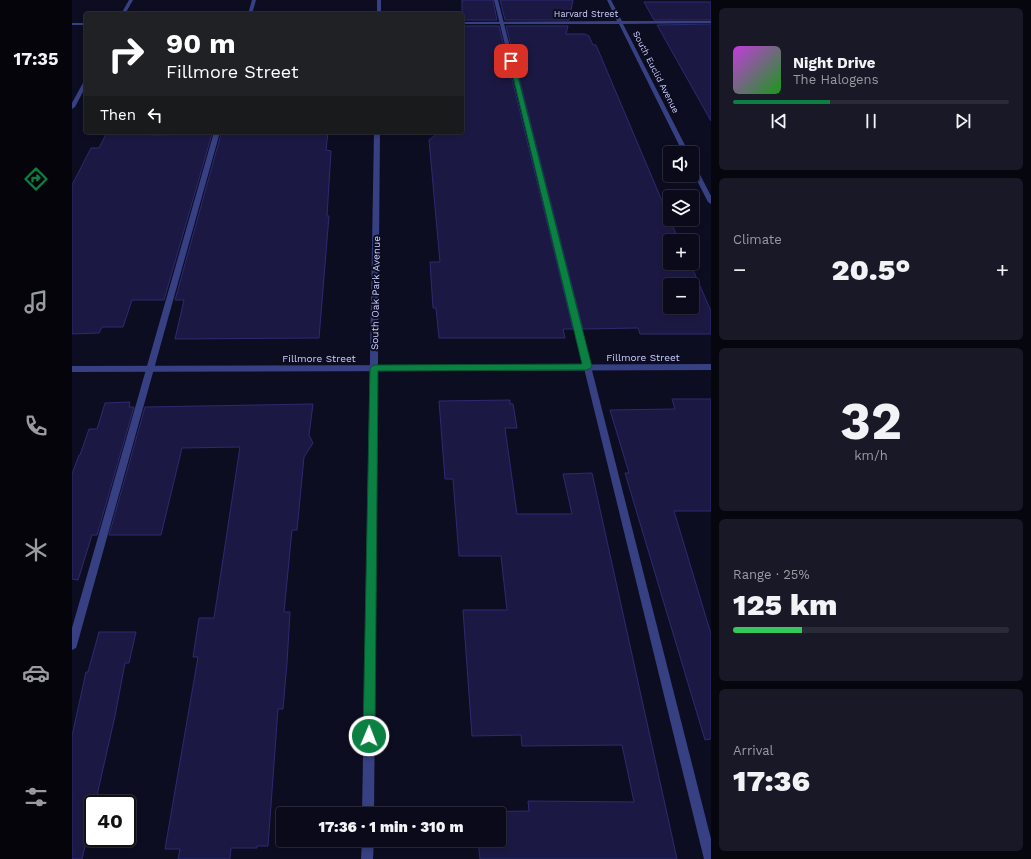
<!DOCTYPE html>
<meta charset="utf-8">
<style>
:root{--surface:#0a0a1a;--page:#181827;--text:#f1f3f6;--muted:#999aa2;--line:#2a2b39;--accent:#0b8043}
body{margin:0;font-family:"Work Sans",sans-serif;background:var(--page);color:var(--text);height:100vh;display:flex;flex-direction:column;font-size:15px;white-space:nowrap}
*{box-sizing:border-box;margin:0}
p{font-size:13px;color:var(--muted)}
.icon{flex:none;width:22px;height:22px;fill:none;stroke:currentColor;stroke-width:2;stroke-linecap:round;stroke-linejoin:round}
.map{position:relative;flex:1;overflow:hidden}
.sheet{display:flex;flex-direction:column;gap:8px;padding:8px;background:#06060e;width:320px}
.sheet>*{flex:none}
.banner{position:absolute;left:12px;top:12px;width:380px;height:122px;border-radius:4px;box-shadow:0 2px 6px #0003,0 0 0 1px var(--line);background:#202124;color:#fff;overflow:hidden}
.buttons{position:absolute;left:591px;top:146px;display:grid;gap:8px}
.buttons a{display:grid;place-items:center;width:36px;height:36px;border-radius:4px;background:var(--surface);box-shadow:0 2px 6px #0003,0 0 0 1px var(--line);font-size:20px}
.speed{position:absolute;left:12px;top:795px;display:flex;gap:8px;font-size:20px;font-weight:700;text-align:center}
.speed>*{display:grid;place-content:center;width:52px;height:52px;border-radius:50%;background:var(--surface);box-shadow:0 2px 6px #0003,0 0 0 1px var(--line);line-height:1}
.speed .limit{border:2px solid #111;border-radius:6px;background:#fff;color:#111}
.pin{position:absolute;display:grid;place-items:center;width:34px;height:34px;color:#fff;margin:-17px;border-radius:8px;box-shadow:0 2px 6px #0006}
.me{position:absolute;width:44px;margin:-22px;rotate:1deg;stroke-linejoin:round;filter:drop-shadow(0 0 3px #0008)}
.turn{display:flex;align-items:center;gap:14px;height:84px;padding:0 16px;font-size:18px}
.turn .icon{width:52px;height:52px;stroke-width:2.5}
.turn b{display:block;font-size:28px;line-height:34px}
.then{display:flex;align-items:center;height:38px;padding:0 16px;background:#0003;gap:8px;font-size:15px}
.big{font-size:30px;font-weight:800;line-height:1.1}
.sheet .widget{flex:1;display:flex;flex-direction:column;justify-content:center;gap:6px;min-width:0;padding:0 14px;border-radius:6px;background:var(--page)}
.sheet .dial{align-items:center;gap:0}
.dial b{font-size:52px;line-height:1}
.song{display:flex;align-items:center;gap:12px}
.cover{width:48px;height:48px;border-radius:6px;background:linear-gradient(135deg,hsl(290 70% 55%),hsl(120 70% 35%))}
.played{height:4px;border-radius:2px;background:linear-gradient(90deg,var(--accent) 35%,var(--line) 35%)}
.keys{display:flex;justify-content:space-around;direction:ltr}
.heat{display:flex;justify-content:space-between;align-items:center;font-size:22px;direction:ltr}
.charge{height:6px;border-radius:3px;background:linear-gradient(90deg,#34c759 25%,var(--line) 0)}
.trip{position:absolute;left:204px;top:807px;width:230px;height:40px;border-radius:4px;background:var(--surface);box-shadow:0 2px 6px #0003,0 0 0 1px var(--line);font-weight:800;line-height:40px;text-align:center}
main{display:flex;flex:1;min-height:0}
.menu{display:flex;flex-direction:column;width:72px;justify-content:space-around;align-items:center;background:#04040a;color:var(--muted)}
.menu .icon{width:28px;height:28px}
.menu .active{color:var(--accent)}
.menu b{font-size:18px;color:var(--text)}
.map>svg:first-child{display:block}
.building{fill:#1b1943;stroke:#2d2a70;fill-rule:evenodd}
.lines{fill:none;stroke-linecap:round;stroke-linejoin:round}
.service{fill:#374082;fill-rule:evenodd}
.minor{fill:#374082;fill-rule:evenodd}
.tertiary{fill:#374082;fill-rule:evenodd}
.route{fill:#0b8043;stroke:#07532c}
.labels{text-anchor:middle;stroke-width:4;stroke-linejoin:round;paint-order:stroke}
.far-street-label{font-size:9px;fill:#ced0ff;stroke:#0d0d22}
.street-label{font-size:10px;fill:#ced0ff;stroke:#0d0d22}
</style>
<main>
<nav class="menu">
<b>17:35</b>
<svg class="icon active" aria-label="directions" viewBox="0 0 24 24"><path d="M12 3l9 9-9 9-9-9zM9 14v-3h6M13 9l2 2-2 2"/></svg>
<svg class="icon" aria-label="music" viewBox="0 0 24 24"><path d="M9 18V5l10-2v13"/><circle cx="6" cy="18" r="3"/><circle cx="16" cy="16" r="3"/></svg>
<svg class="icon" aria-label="phone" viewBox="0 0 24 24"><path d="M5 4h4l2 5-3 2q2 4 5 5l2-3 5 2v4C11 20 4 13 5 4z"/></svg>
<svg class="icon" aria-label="climate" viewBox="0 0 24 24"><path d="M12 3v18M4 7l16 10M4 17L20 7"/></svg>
<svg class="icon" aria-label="car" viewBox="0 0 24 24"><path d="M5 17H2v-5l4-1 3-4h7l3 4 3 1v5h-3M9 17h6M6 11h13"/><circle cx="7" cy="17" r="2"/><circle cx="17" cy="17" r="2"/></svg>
<svg class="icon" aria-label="filters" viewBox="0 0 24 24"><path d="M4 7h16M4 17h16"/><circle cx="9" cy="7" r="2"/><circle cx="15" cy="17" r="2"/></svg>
</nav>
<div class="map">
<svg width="639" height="859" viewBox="0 0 639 859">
<rect width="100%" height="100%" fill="#0d0d22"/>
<!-- building -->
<g class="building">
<path d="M390 0H421L425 20H390Z"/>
<path d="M428 0H501L497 20H433Z"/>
<path d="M572 2H639V20H582Z"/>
<path d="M639 24V121L585 25Z"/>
<path d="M390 26H427L501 329H491L493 338H367L364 308H361L358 262H368L357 140 366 133H390Z"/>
<path d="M434 26H496L494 34H513L517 36 521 45H524L607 241H598V263H618L639 311V334H568L566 328 511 329ZM598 285H620V307H598Z"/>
<path d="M35 132H80L79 135 140 134 92 300H60L51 327H30L27 333 0 334V185L19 148H27Z"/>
<path d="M157 132H256L254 150 259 151 255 216H257L247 338 103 339 112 300H103L149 134H156Z"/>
<path d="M600 399H639V511H602L639 634V739L633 740 553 473H557L538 410 603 409Z"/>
<path d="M438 400V404H441L445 428H433L445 514H500L491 474 520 473 605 859H408L406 840H427V814H405L404 812 457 811 456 801 562 802 550 745 450 746 449 735 400 736 391 610H435L429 556H387L381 479H373L367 401Z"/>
<path d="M58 402 57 407H62L25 535H20L6 580 0 579V474L7 455H8L17 429H25L33 403Z"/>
<path d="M241 404 237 435 241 443 232 457 225 530H220L212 612H218L215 663 211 709H206L196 846H185V848H159L158 859H106L108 849H93L126 657H121L127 618H142L168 447 110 448 89 535H37L73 407Z"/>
<path d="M27 632H64L57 663H53L43 716 23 804H21V814L10 859H0V736L14 672H16Z"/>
</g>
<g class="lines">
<!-- service -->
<g class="service">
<path d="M180 0H184L180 14H176Z"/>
<path d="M422 0H426L639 839V859H632Z"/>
<path d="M142 132H148L5 645 4 648 0 650V628Z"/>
</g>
<!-- minor -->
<g class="minor">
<path d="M57 0H61L53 14H49Z"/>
<path d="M535 0H539L550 21H639V23L551 24 617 153H611L547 24H390V22L545 21Z"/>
<rect x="0" y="23" width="14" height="2"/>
<path d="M12 81H14V86L3 107 0 109V103Z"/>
<path d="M620 163 623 165 639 196V204L636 202 620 171Z"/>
<path d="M639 364V370L0 372V366Z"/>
</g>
<!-- tertiary -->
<g class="tertiary">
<rect x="305" y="0" width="4" height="14"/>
<path d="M302 132H308L302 814H290Z"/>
<path d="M290 840H302L301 859H289Z"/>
</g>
</g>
<!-- route -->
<path class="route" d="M437 60 442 61 520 367 515 370 306 371 303 736 301 741 297 743 293 741 291 736 298 368 302 365 510 364Z"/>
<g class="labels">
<!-- far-street labels -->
<g class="far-street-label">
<text x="514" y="17">Harvard Street</text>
<text transform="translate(584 72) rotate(63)" y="3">South Euclid Avenue</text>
</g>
<!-- street labels -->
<g class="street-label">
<text transform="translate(303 293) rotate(-89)" y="4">South Oak Park Avenue</text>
<text x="571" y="361">Fillmore Street</text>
<text x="247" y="362">Fillmore Street</text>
</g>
</g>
</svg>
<div class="buttons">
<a><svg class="icon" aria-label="sound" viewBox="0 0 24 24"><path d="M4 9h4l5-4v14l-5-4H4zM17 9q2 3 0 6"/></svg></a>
<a><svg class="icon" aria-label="layers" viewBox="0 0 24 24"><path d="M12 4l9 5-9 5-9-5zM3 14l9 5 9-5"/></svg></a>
<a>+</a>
<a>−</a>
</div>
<div class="speed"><div class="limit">40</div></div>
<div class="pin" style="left:439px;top:61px;background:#d93025"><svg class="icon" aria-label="arrive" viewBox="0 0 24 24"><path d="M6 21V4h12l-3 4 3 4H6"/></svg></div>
<svg class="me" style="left:297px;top:736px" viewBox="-20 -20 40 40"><circle r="17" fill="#0b8043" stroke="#fff" stroke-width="3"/><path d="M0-11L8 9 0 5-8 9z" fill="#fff"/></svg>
<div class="trip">17:36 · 1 min · 310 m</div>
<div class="banner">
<div class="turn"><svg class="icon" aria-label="right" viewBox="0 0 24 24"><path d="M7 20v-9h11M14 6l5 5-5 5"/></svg><div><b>90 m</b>Fillmore Street</div></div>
<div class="then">Then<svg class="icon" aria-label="left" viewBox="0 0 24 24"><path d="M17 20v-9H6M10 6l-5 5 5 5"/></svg></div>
</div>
</div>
<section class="sheet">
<div class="widget">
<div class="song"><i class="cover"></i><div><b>Night Drive</b><p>The Halogens</p></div></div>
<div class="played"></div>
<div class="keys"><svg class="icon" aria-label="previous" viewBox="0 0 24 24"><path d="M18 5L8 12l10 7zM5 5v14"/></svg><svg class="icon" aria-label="pause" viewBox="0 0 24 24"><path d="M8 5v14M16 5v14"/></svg><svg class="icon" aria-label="next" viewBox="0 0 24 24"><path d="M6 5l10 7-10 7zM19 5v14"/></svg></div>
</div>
<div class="widget"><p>Climate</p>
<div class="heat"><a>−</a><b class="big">20.5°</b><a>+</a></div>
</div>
<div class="widget dial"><b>32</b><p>km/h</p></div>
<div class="widget"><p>Range · 25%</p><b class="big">125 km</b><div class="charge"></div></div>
<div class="widget"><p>Arrival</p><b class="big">17:36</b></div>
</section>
</main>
